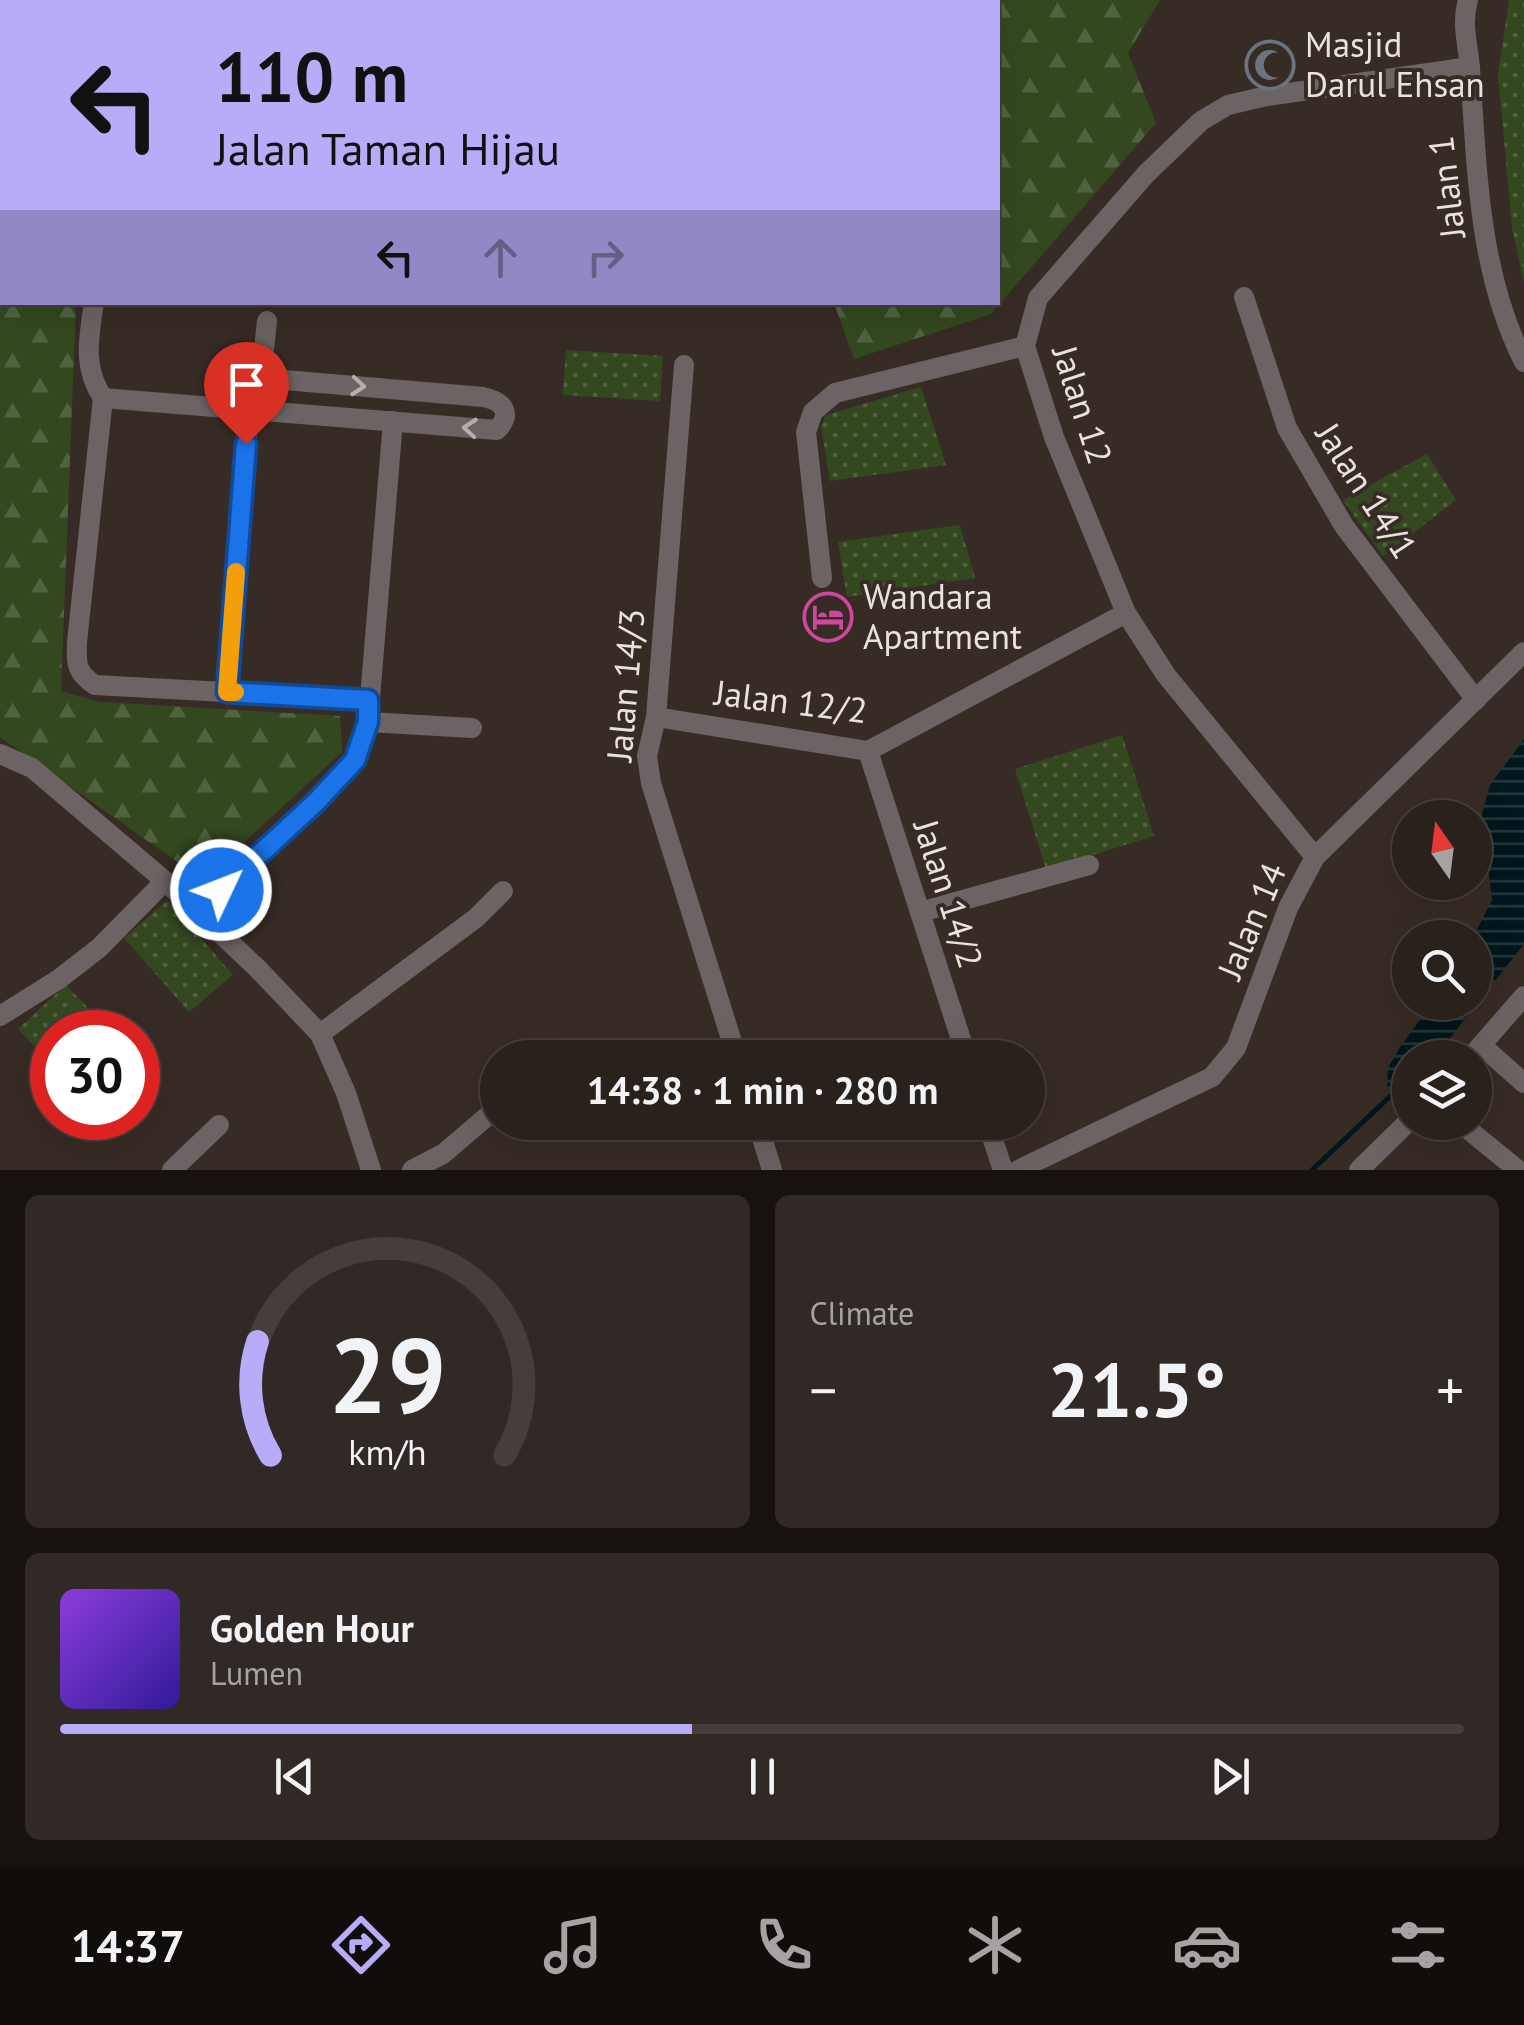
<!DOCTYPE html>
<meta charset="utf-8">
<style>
:root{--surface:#29211c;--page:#312925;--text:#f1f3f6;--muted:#a5a3a3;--line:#453e3b;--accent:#b8abf7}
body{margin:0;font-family:"PT Sans",sans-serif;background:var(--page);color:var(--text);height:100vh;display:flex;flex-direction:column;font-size:38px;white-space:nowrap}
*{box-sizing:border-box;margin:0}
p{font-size:32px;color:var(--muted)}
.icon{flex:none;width:55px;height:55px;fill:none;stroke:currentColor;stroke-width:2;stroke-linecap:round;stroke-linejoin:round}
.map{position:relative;height:1170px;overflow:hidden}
.side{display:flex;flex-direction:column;gap:25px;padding:25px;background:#17120f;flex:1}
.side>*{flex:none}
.banner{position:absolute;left:0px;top:0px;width:1000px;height:305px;box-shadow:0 10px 40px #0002,0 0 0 2px var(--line);background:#b8abf7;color:#111;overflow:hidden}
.needle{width:65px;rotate:346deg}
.fabs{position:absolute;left:1392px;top:800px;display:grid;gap:20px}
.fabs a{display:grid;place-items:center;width:100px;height:100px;border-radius:50%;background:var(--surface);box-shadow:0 10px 40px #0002,0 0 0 2px var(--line);font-size:50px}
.speed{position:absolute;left:30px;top:1010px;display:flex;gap:20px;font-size:50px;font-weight:700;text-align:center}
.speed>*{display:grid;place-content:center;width:130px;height:130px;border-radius:50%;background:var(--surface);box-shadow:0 10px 40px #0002,0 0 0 2px var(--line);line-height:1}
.speed .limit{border:15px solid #d22;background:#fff;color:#111}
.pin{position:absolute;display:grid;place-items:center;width:85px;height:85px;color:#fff;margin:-102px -42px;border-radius:50% 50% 50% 0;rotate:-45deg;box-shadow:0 0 10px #0007}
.pin .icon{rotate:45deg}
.me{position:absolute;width:110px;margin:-55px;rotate:47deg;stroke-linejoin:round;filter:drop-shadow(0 0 8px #0008)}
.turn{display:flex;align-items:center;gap:35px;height:210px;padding:0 50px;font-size:45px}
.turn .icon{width:130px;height:130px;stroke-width:2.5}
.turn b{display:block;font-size:70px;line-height:85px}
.lanes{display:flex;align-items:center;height:95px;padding:0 50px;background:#0003;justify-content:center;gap:50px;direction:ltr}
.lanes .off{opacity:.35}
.big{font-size:75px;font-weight:700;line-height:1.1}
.side .widget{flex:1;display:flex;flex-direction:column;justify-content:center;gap:15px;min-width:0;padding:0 35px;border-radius:15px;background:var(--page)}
.side .dial{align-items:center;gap:0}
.dial svg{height:260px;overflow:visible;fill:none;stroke:var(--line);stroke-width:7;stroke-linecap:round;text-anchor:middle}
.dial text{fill:var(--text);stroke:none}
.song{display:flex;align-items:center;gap:30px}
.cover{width:120px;height:120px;border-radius:15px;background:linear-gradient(135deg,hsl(270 70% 55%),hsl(250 70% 35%))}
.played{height:10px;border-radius:5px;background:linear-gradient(90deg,var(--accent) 45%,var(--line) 45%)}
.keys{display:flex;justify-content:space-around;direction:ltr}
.heat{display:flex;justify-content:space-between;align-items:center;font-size:55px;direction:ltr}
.side .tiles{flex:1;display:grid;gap:25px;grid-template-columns:1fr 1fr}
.widget:last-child{grid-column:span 2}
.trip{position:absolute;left:480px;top:1040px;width:565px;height:100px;border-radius:50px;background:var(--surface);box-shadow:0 10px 40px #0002,0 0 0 2px var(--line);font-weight:700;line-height:100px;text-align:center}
.tabs{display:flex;height:160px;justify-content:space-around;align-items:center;background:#100d0b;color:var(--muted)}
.tabs .icon{width:70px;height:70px}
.tabs .selected{color:var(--accent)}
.tabs b{font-size:45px;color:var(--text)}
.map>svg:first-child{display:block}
.grass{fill:url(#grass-dots)}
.forest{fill:url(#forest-firs)}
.water{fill:url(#water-rules)}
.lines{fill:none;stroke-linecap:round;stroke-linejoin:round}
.stream{stroke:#00171b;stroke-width:5}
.minor{stroke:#6b6364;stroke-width:20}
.oneway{stroke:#b7afad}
.route-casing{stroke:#114b97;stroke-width:25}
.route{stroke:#1a73e8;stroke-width:18}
.slow{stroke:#f59e0b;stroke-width:18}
.labels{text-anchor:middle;stroke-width:8;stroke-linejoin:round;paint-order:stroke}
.poi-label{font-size:35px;fill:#e9e2dd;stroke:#372c25;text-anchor:start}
.street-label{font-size:35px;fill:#e9e2dd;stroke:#372c25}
</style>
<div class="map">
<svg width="1524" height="1170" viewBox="0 0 1524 1170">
<defs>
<pattern id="grass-dots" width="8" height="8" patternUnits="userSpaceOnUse" patternTransform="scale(2.5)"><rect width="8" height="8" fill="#344820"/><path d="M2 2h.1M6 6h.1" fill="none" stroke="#516240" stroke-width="1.8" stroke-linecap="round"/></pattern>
<pattern id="forest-firs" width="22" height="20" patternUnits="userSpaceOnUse" patternTransform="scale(2.5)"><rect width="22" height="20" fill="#344820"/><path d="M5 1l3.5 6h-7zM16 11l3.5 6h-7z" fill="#516240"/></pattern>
<pattern id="water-rules" width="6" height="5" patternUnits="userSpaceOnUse" patternTransform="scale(2.5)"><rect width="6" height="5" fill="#00171b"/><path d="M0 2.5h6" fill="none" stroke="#25383c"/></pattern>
</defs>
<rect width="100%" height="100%" fill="#372c25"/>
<!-- grass -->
<g class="grass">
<path d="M1509 0H1524V282L1512 228 1498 74Z"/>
<path d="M566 350 663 356 660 401 563 395Z"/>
<path d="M921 387 946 465 830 481 821 427 826 415Z"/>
<path d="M1427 454 1456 500 1383 556 1343 500Z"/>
<path d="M960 525 975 578 847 597 838 542Z"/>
<path d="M1122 735 1154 836 1046 869 1015 769Z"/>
<path d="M168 900 233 975 189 1012 124 938Z"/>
<path d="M66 985 111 1032H52V1066L18 1029Z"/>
</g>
<!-- forest -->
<g class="forest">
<path d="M0 0H1160L1128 53 1156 123 991 314 854 359 834 303 998 302V2H2V164Z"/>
<path d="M0 174 2 302 76 303 61 691 100 702 340 716 342 752 203 880 0 737Z"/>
</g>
<!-- water -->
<path class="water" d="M1524 739V944L1435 1057 1410 1058V1088L1403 1097 1387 1085 1388 1068 1400 1047 1432 1003 1475 1002 1473 937 1492 900 1482 813 1490 785Z"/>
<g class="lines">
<!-- stream -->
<path class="stream" d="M1312 1170 1400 1087"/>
<!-- minor -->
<g class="minor">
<path d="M1468 0C1461 23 1468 45 1470 68 1477 168 1478 271 1524 362"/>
<path d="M607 2V0"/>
<path d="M922 2 924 0"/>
<path d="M1244 297 1287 428 1344 526 1476 700"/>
<path d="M94 302C89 338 82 367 103 398"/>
<path d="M684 365 656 717 647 756 651 783 737 1058"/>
<path d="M103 398 497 430C513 413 503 401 483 397L261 378"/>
<path d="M103 398 77 642C76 663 76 673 95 685L368 700"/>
<path d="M822 578 806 432 813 412 835 393 1025 346"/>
<path d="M227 692 249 408 261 378 267 321"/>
<path d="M656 717 868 751 1126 613"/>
<path d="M368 722 472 728"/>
<path d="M868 751 967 1058"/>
<path d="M0 754 32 768 165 881 257 968 320 1034 346 1093 371 1170"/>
<path d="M1315 857 1166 675 1126 613 1054 437 1025 346 1038 298 1146 174 1201 121 1228 105 1267 96 1470 67"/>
<path d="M197 912 317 802 355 760 368 722 393 421"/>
<path d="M920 912 1089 865"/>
<path d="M0 1016 59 979 99 948 165 881"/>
<path d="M320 1034 476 918 503 891"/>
<path d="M1481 1045 1524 1083"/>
<path d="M1470 1058 1524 996"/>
<path d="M757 1122 772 1170"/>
<path d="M987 1122 1003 1170"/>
<path d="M1459 1122 1518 1170"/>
<path d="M172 1170 219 1125"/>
<path d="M412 1170 443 1154 498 1107"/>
<path d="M1018 1170 1212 1077 1236 1048 1288 908 1315 857 1524 652"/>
<path d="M1359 1170 1410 1120"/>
</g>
</g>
<!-- one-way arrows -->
<defs><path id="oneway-chevron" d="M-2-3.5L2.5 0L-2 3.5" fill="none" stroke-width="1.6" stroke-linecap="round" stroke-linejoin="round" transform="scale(2.5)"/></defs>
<g class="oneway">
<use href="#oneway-chevron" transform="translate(358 386) rotate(5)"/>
<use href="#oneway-chevron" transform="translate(470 428) rotate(-175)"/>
</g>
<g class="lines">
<!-- route casing -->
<g class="route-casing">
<path id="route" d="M221 890 316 802 355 760 368 722V700L227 692 246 444"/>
</g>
<!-- route -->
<use href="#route" class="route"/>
<!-- slow -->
<path class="slow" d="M235 692H227L236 572"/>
</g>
<!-- icons -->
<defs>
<g id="mosque-ring" transform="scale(2.5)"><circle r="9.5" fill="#372c25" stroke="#6b7280" stroke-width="1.5"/><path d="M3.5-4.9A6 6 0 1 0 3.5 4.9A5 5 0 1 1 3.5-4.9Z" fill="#6b7280"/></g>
<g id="hotel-ring" transform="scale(2.5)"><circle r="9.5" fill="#372c25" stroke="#d1479c" stroke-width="1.5"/><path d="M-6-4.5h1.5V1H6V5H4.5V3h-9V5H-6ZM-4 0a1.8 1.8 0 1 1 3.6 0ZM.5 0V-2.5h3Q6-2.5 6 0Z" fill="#d1479c"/></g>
</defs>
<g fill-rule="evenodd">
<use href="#mosque-ring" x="1270" y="65"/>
<use href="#hotel-ring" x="828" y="617"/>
</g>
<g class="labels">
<!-- poi labels -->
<g class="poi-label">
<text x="1305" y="57">Masjid<tspan x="1305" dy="40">Darul Ehsan</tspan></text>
<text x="863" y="609">Wandara<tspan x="863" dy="40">Apartment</tspan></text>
</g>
<!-- street labels -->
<g class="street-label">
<text transform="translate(1447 187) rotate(-97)" y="12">Jalan 1</text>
<text transform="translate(1082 405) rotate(72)" y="12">Jalan 12</text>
<text transform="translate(1366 491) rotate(57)" y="12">Jalan 14/1</text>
<text transform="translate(626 685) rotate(-85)" y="12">Jalan 14/3</text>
<text transform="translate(791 702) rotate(7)" y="12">Jalan 12/2</text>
<text transform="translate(948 894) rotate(72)" y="12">Jalan 14/2</text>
<text transform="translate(1252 921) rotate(-67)" y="12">Jalan 14</text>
</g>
</g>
</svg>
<div class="fabs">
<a><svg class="needle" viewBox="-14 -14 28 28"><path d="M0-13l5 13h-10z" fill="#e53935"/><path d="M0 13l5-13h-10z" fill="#a5a3a3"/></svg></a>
<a><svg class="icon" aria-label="search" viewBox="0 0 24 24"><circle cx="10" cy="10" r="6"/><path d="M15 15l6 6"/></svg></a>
<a><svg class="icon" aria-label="layers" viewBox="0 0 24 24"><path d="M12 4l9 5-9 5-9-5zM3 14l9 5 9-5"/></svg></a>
</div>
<div class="speed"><div class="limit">30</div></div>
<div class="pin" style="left:246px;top:444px;background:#d93025"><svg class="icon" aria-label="arrive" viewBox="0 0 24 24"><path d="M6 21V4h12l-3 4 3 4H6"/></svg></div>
<svg class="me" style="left:221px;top:890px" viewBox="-20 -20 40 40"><circle r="17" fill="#1a73e8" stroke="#fff" stroke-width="3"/><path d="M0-11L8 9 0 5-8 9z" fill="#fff"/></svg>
<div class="trip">14:38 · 1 min · 280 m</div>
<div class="banner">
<div class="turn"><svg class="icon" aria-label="left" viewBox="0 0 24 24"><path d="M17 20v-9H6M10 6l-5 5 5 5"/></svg><div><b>110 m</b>Jalan Taman Hijau</div></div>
<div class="lanes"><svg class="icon" aria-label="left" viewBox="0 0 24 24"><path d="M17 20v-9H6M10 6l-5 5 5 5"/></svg><svg class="icon off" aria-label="ahead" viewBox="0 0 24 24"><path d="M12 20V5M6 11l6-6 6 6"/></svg><svg class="icon off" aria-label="right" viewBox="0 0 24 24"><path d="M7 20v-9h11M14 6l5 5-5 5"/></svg></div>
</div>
</div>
<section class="side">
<div class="tiles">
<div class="widget dial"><svg viewBox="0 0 100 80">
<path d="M14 69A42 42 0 1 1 86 69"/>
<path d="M14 69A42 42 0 0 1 10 34" stroke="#b8abf7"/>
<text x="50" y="56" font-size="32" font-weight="700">29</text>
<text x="50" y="72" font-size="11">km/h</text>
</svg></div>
<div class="widget"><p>Climate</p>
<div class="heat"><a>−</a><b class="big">21.5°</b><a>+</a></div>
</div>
<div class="widget">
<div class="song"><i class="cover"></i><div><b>Golden Hour</b><p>Lumen</p></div></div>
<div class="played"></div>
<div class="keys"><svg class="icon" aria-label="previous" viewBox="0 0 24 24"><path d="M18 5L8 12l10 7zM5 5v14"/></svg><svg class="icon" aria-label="pause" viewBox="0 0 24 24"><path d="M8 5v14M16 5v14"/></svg><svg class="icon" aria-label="next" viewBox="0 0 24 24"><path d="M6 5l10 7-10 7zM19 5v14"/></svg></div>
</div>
</div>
</section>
<nav class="tabs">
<b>14:37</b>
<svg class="icon selected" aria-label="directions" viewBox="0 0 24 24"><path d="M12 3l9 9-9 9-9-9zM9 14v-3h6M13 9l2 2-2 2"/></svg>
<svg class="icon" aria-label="music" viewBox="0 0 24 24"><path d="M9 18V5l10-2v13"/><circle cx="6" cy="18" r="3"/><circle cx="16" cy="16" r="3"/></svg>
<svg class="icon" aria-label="phone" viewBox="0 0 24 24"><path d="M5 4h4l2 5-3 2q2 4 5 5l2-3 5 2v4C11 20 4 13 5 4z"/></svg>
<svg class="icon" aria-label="climate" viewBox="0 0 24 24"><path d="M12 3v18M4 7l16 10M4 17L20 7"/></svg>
<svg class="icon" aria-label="car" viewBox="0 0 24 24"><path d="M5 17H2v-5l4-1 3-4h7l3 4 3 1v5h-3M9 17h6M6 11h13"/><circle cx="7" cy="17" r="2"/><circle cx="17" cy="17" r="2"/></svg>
<svg class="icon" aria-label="filters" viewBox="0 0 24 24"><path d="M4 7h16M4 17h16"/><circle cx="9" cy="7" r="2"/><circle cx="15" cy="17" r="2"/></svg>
</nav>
